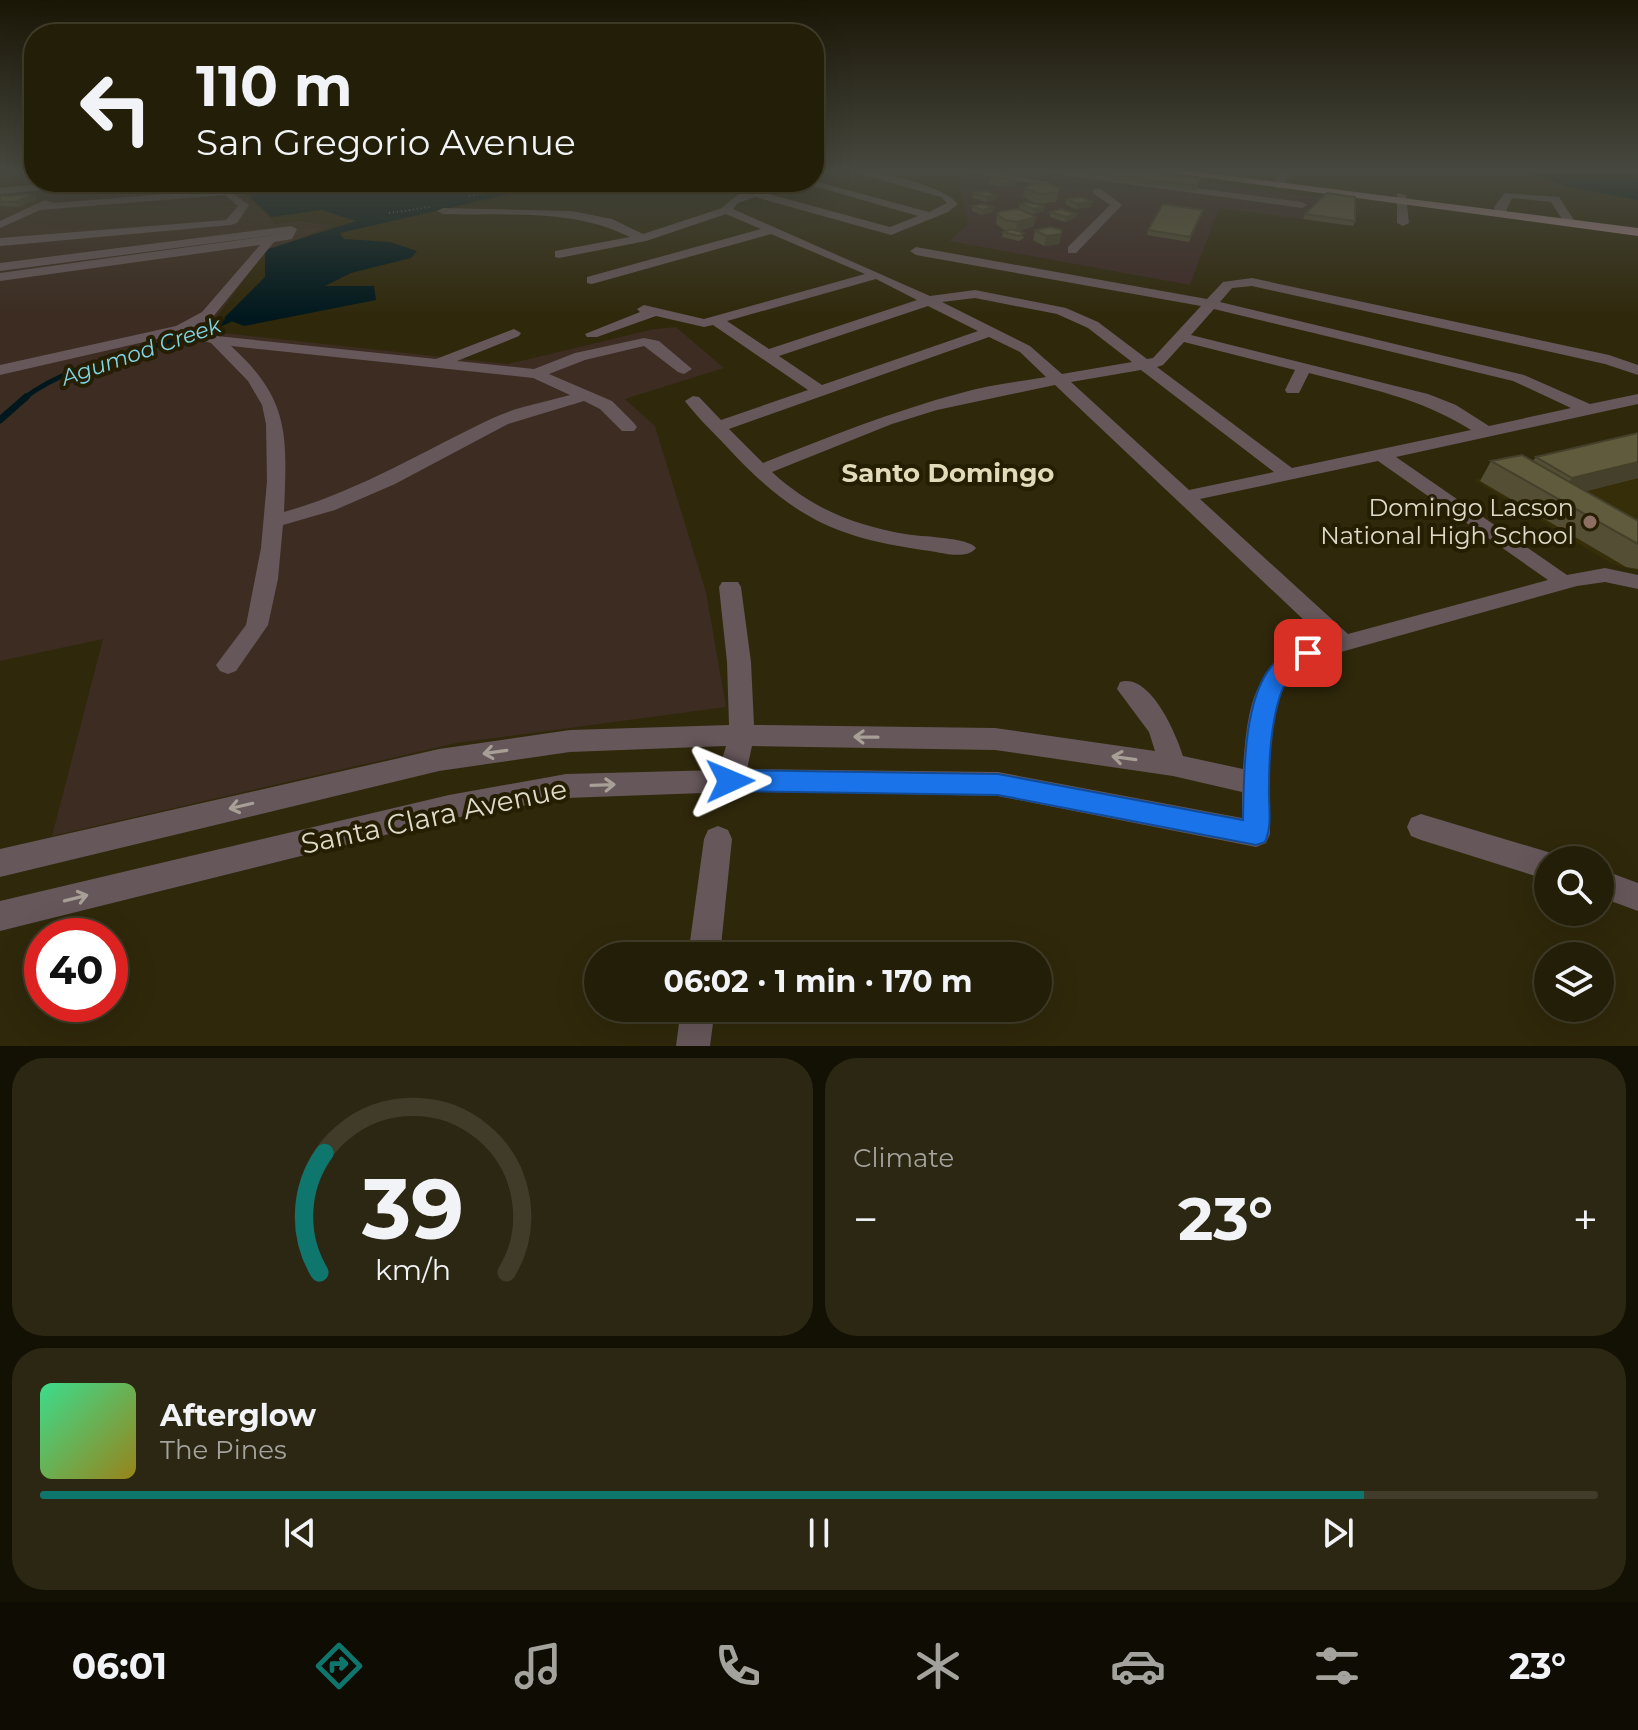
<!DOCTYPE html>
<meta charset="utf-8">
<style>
:root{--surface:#231e08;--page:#2b2712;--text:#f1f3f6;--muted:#a3a29c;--line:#403c29;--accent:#0f766e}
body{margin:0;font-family:Montserrat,sans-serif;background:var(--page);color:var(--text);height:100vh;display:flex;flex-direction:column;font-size:30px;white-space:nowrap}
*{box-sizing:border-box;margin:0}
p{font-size:26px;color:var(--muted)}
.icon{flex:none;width:44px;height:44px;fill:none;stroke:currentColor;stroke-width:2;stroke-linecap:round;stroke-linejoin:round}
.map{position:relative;height:1046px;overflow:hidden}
.sheet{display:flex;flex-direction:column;gap:12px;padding:12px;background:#131004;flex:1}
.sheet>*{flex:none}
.hud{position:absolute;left:24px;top:24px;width:800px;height:168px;border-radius:32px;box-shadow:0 8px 32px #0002,0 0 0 2px var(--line);background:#231e08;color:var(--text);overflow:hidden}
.buttons{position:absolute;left:1534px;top:846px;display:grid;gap:16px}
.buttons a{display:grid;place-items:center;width:80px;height:80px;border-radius:50%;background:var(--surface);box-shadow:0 8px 32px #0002,0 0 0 2px var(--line);font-size:40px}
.speed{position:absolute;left:24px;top:918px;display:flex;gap:16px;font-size:40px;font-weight:700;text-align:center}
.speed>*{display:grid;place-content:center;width:104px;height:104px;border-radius:50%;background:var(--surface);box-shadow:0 8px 32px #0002,0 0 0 2px var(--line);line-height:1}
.speed .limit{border:12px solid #d22;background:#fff;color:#111}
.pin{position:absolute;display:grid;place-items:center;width:68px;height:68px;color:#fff;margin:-34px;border-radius:16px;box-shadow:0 4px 12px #0006}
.me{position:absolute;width:88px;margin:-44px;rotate:89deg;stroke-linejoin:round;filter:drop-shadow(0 0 6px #0008)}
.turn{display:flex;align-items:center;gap:28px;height:168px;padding:0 40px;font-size:36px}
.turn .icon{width:104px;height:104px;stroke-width:2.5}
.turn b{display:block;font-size:56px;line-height:68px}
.big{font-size:60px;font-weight:700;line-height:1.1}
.sheet .card{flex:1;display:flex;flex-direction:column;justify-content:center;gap:12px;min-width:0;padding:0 28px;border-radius:32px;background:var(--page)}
.sheet .dial{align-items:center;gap:0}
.dial svg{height:208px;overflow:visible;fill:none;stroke:var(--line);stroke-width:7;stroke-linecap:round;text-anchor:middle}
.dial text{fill:var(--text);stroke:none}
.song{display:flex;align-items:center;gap:24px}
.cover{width:96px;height:96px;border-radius:12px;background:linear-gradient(135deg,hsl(150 70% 55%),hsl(50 70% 35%))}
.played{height:8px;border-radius:4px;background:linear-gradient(90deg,var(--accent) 85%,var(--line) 85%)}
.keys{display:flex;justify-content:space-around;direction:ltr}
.heat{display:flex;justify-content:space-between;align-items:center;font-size:44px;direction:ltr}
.sheet .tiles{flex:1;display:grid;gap:12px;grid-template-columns:1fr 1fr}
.card:last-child{grid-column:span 2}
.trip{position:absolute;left:584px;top:942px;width:468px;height:80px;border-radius:40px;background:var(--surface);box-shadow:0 8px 32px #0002,0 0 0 2px var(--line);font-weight:700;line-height:80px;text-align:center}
.tabs{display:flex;height:128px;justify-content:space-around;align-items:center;background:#0e0c03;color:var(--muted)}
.tabs .icon{width:56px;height:56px}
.tabs .on{color:var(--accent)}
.tabs b{font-size:36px;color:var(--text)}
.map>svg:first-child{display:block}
.commercial{fill:#3c2c21}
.industrial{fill:#3e2a27}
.built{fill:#362e08}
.water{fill:#00181d}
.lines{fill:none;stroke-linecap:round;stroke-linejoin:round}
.stream-far1{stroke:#00181d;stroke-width:5}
.stream{stroke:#00181d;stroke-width:7}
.path{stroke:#746e56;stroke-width:2;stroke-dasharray:1 3;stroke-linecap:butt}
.minor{fill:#66575a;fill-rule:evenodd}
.major{fill:#a3848a;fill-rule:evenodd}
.wall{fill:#534e34}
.shaded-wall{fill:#44402b}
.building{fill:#615b3d;stroke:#44402b;stroke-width:2}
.oneway{stroke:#a89f97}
.route{fill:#1a73e8;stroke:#114b97;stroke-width:2}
.education-dot{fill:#8d6e63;stroke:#251e02;stroke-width:3}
.labels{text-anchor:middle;stroke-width:8;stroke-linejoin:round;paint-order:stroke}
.far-water-label{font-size:22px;font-style:italic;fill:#80d5e5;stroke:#251e02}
.poi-label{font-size:24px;fill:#dedac9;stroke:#251e02;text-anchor:end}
.neighbourhood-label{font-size:26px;font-weight:bold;fill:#e2dab9;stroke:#251e02}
.near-street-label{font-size:28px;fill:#dedac9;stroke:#251e02}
</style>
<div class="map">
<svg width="1638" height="1046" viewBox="0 0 1638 1046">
<rect width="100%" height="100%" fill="#2f280b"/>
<!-- commercial -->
<path class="commercial" d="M124 182H249L244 194 276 224 298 221 331 226 265 252 206 331 508 364 654 329 676 327 724 368 625 399 655 426 706 592 726 707 457 743 52 836 103 639 0 661V193Z"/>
<!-- industrial -->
<path class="industrial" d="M926 170 1118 171 1354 202 1353 226 1219 208 1190 285 949 241 968 224 957 175Z"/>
<!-- built -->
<path class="built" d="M1638 441V571L1612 564 1474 480Z"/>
<!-- water -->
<g class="water">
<path d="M1638 170V200L1568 187 1538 176 1508 170Z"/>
<path d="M345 182H546L528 190 340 233 344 239 390 242 417 251 411 258 351 273 325 286H374L376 300 244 326 224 318 265 277V250L356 221 322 210 271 217 248 195Z"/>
</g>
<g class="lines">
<!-- stream-far1 -->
<path class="stream-far1" d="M23 399C82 353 170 352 237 316"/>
<!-- stream -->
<path class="stream" d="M0 420 26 397"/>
<!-- path -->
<g class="path">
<path d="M469 196 495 191 484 182"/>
<path d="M389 213 430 207"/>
</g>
<!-- minor -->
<g class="minor">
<path d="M846 170C873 170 942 184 958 204L948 212 891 235 755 197 738 203 733 209 930 296 975 290 1066 308 1098 322 1147 359 1153 358 1201 306 916 255 910 251 916 247 1207 299 1223 282 1252 278 1609 355 1638 365V375L1605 364 1252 286 1232 288 1220 302 1524 375 1590 404 1638 394V404L1396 457 1567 575 1605 568 1638 575V589L1605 582 1577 586 1316 659C1307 664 1296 669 1289 677 1265 706 1270 796 1270 834L1266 843 1256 847 998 796 759 791 566 798 449 819 0 931V901L449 795 566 774 719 770 726 746 570 752 439 771 0 877V849L439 749 570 730 729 725 727 662 719 587 722 582H738L741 587 751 662 754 725 995 728 1155 751 1149 732 1117 689 1120 682C1150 673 1176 733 1183 756L1243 769C1248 701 1253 659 1325 640L1055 385 937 410 892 424 772 472C811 508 853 525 905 534 921 537 968 537 976 548 967 560 943 553 930 551 834 538 792 517 727 447 713 432 697 417 685 401L693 396 699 397 721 420 808 390 713 325 704 327 656 316 597 337H587L585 334 640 312 637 309 644 305 704 319 865 274 771 234 592 284 587 283V277L761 229 726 214 646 241 559 258 555 257V251L630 237C573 208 505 216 443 214L437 211 443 208 572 211 612 219 643 234 722 208C737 191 766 182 787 182L765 193 890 227 918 216 800 182 814 181 929 212 947 203 941 197ZM876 279 917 300 769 349 727 321ZM975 298 1057 314 1088 328 1132 362 1062 374 1030 346 942 302ZM928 306 978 331 822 385 779 356ZM1214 309 1513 381 1571 408 1489 426 1456 405 1428 394 1191 335ZM989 337 1020 352 1046 377C1018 382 989 385 961 393 893 411 828 437 763 463L729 429ZM1184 342 1295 370 1285 390 1287 393H1299L1309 373C1366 388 1421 398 1471 430L1292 468 1157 367 1163 365ZM1141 370 1274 472 1189 490 1071 382ZM1378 461 1548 580 1348 634 1200 499ZM752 746 995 750 1173 776 1242 792V818L998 772 747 769Z"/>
<path d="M955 170H983L1051 183 1046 186Z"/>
<path d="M1026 170H1058L1302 202 1307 205 1302 208Z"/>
<path d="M1279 170H1289L1284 186 1279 189 1274 186Z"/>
<path d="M61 182H99L94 185 0 194V188Z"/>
<path d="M227 189 249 205 237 223 231 225 0 246V238L226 220 238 206 225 195 40 210 0 228V221L45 200 54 203Z"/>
<path d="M1093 189H1101L1122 205 1076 253H1068V247L1110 205 1093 193Z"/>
<path d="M1397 193 1406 195 1409 223 1403 226 1397 223Z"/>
<path d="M1505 193 1559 197 1576 223 1566 225 1551 202 1512 198 1504 216H1496L1494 207Z"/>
<path d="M291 226 297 229 292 239 274 242 212 318 192 329 217 336 436 359 514 329 521 333 519 336 457 361 534 369 575 353 644 338 659 341 692 369 684 374 678 372 644 346 585 360 549 374 612 401 634 423 637 427 634 431H622L600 409 584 401 508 424 395 484 335 510 283 525 278 579 268 625 236 671 228 674 220 671 216 665 246 625 261 548 267 481 266 424 262 405 248 381 211 343 179 334 0 375V365L176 326 202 312 260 245 0 281V273L283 234 0 271V263ZM231 346 533 378 570 395C545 402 516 407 493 418 423 451 359 491 284 512 287 437 291 400 231 346Z"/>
<path d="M1421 814 1548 852 1560 860H1548V880L1421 840 1411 836 1407 827 1411 818Z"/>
<path d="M718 826 728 830 732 839 720 956H688L704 839 708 830Z"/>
<path d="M1600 869 1638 883V911L1600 897Z"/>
<path d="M681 1008H715L710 1046H676Z"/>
</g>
<!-- major -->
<path class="major" d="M1151 170H1183L1638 228V236Z"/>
</g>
<!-- wall -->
<g class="wall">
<path d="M1110 175 1199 184 1196 191 1109 180Z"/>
<path d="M990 180 1015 181V185L1002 187 989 184Z"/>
<path d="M1025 188H1060L1056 202 1037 204 1023 197Z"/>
<path d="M973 193 996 195 995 200 986 202 973 198Z"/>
<path d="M0 196 37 199 19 207 0 206Z"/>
<path d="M1066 199 1091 207 1076 209 1065 204Z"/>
<path d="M1020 204 1045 206 1044 211 1034 214 1019 209 1034 226 1019 231 1024 238 1019 241 1002 237 1003 232 1008 231 1004 230 996 224 997 214 1019 209Z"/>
<path d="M972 206 993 207V212L982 215 972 211Z"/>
<path d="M1050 212 1076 214 1075 218 1065 222 1050 217Z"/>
<path d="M1202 214 1189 242 1147 235 1148 230Z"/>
<path d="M1305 214 1355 221 1353 226 1303 219Z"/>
<path d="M1035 230H1062L1059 244 1044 246 1033 240Z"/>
<path d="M1638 433V478L1586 491 1638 521V569L1626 567 1480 481 1491 461H1533L1536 457Z"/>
</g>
<!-- shaded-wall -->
<g class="shaded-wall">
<path d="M1015 181V185L1002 187V183Z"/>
<path d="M35 194 37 199 19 207 16 202Z"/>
<path d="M996 195 995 200 986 202 987 197Z"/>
<path d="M1092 202 1091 207 1076 209 1077 204Z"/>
<path d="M1045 206 1044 211 1034 214V209Z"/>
<path d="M993 207V212L982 215 983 210Z"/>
<path d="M1076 214 1075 218 1065 222 1066 217Z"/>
<path d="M1036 217 1034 226 1016 232 1017 222Z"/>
<path d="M1061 234 1059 244 1044 246 1046 236Z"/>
<path d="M1638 462V478L1560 498 1572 478Z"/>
</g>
<!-- building -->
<g class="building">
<path d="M1113 170H1132L1200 179 1197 186 1110 175Z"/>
<path d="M1004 178 1015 181 1002 183 990 180Z"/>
<path d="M1035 183 1051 184 1060 188 1058 193 1039 194 1025 188Z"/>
<path d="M986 191 996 195 987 197 973 193Z"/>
<path d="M1327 193 1355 197V221L1305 214Z"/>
<path d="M35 194 16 202H0V196Z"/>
<path d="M1082 197 1092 202 1077 204 1066 199Z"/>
<path d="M1027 202 1045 206 1034 209 1020 204Z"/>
<path d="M982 204 993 207 983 210 972 206Z"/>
<path d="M1163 204 1203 210 1190 237 1148 230Z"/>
<path d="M1019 209 1036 217 1017 222 1005 220 997 214 1001 211Z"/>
<path d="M1061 209 1076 214 1066 217 1050 212Z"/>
<path d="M1051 227 1062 230 1061 234 1046 236 1035 230Z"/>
<path d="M1011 229 1024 233 1019 236 1003 232Z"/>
<path d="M1638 433V462L1572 478 1536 457Z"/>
<path d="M1522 455 1638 521V544L1491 461Z"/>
</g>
<!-- one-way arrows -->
<defs><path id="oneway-shaft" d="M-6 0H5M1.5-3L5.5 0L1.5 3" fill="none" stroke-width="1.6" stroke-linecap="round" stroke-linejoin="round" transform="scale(2)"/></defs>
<g class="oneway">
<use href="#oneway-shaft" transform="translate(866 737) rotate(-179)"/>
<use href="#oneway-shaft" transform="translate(495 752) rotate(172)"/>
<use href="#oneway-shaft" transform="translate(1124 758) rotate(-172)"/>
<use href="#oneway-shaft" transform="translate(603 785) rotate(-2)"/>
<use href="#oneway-shaft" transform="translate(241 806) rotate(167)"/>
<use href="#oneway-shaft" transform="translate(76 898) rotate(-14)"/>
</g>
<!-- sky -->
<linearGradient id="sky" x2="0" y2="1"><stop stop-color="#1a1606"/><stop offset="0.54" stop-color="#47483f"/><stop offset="1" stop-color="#47483f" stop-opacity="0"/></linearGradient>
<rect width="1638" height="317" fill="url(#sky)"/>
<!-- route -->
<path class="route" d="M1308 646 1316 648 1319 653C1314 662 1307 662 1299 667 1288 675 1283 686 1279 699 1271 726 1269 757 1269 786 1268 804 1273 825 1265 842L1256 845 998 795 730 791 722 788 718 781 722 773 730 770 998 774 1243 820C1244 777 1243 701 1271 667 1280 656 1295 650 1308 646Z"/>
<!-- markers -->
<circle class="education-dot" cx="1590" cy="522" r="8"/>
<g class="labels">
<!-- far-water labels -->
<g class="far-water-label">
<text transform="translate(141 351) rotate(-19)" y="8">Agumod Creek</text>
</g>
<!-- poi labels -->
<g class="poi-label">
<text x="1574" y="516">Domingo Lacson<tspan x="1574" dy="28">National High School</tspan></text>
</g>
<!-- neighbourhood labels -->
<g class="neighbourhood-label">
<text x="948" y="482">Santo Domingo</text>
</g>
<!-- near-street labels -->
<g class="near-street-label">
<text transform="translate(434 816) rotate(-12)" y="10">Santa Clara Avenue</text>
</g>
</g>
</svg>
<div class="buttons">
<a><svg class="icon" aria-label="search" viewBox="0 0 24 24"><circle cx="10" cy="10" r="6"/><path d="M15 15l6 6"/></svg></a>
<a><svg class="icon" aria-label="layers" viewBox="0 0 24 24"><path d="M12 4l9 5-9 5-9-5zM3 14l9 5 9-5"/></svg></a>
</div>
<div class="speed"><div class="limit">40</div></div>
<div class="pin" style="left:1308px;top:653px;background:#d93025"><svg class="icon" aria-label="arrive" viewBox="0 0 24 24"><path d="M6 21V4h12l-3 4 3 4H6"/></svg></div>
<svg class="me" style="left:730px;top:781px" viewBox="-20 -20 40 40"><path d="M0-17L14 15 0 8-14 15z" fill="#1a73e8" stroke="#fff" stroke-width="4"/></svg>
<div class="trip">06:02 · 1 min · 170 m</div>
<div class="hud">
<div class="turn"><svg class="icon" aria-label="left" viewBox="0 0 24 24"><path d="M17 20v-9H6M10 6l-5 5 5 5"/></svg><div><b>110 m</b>San Gregorio Avenue</div></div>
</div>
</div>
<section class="sheet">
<div class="tiles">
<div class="card dial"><svg viewBox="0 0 100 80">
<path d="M14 69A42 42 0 1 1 86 69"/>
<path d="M14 69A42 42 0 0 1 16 23" stroke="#0f766e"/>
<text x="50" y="56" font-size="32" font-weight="700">39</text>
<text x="50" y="72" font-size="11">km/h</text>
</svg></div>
<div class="card"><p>Climate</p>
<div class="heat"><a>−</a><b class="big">23°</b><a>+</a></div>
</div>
<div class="card">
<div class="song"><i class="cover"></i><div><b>Afterglow</b><p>The Pines</p></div></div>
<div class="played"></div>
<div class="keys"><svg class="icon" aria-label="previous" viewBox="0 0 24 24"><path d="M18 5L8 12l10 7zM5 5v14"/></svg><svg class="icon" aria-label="pause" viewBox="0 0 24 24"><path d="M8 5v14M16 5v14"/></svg><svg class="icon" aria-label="next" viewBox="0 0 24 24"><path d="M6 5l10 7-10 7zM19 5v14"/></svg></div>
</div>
</div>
</section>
<nav class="tabs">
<b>06:01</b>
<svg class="icon on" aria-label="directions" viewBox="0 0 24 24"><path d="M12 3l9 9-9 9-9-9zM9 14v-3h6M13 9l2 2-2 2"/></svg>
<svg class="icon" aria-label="music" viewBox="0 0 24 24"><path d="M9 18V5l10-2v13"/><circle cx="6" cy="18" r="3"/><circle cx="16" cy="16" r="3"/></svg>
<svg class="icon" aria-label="phone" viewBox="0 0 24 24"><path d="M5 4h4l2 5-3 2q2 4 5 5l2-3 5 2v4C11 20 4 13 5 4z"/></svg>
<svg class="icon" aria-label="climate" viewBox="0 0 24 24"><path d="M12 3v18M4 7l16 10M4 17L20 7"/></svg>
<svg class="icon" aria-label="car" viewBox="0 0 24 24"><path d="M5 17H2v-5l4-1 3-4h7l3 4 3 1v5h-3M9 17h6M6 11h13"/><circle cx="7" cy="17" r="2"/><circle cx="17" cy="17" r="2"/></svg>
<svg class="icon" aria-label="filters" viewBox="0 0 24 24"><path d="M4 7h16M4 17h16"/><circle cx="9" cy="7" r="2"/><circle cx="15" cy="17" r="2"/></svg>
<b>23°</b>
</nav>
